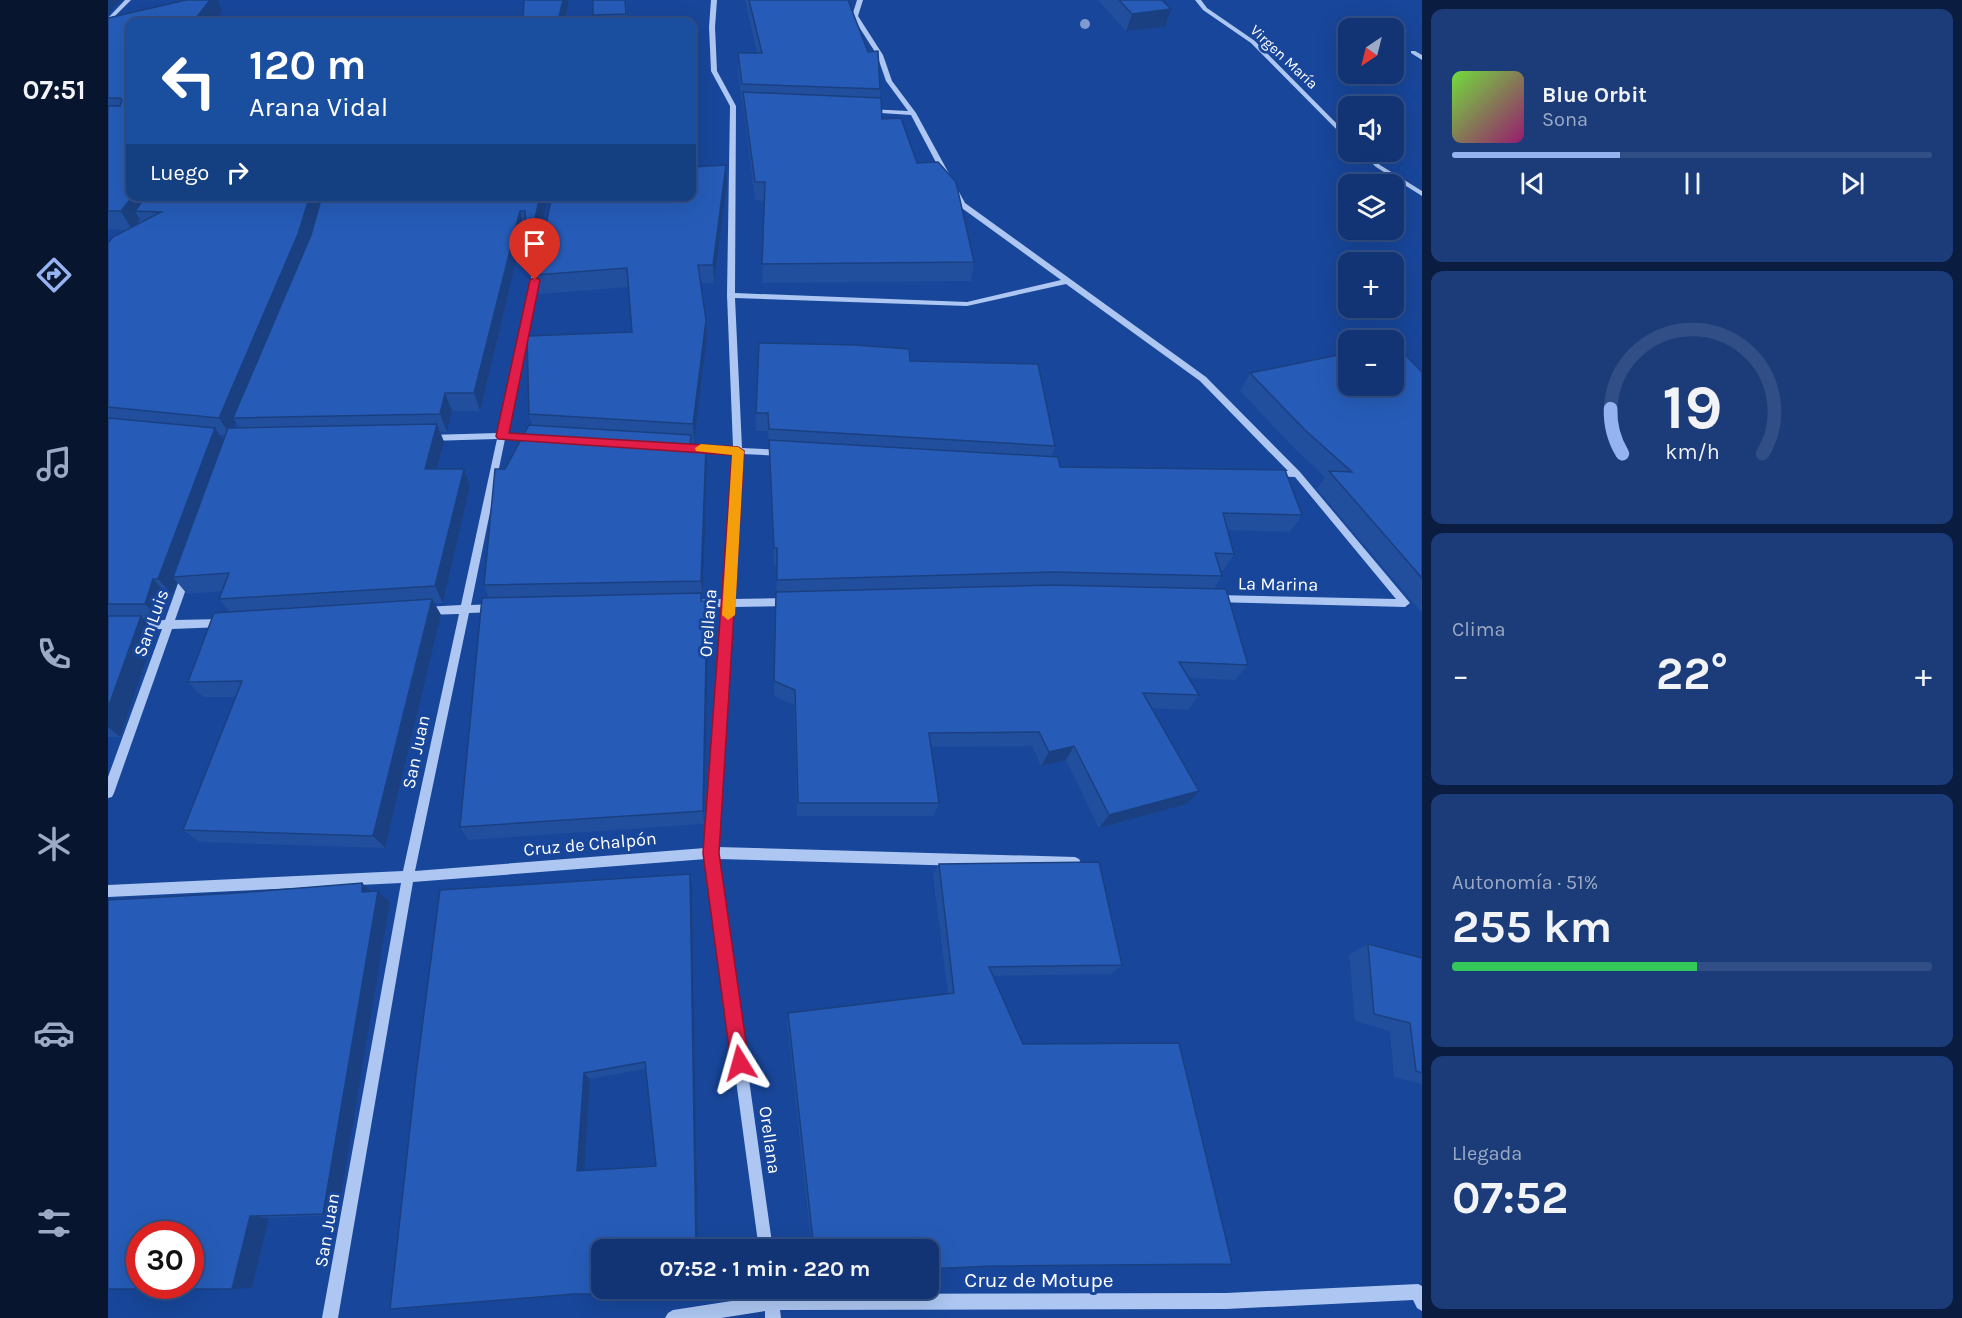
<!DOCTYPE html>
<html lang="es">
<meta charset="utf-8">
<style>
:root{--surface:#123474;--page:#1b3c79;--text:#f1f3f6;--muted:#9caac5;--line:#314f86;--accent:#95b2f1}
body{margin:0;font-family:Karla,sans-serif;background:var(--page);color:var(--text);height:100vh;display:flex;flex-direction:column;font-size:22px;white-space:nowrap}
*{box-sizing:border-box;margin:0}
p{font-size:20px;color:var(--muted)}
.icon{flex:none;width:33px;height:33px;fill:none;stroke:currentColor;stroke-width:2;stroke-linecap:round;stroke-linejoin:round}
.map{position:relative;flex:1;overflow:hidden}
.drawer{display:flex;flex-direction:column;gap:9px;padding:9px;background:#0a1d40;width:540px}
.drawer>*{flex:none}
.guide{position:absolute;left:18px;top:18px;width:570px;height:183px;border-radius:12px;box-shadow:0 6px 24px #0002,0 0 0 2px var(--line);background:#1a4fa0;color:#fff;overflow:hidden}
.needle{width:39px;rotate:215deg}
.fabs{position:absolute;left:1230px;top:18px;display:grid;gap:12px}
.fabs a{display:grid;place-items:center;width:66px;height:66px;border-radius:12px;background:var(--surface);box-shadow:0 6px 24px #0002,0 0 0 2px var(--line);font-size:30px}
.speed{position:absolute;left:18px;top:1221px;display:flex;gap:12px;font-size:30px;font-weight:700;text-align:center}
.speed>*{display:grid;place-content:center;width:78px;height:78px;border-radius:50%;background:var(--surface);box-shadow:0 6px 24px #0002,0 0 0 2px var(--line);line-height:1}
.speed .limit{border:9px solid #d22;background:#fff;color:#111}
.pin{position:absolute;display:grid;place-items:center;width:51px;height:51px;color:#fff;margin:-62px -26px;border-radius:50% 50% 50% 0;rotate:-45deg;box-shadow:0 0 6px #0007}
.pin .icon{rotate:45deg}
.me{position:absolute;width:66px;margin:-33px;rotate:352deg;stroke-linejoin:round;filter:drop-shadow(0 0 4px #0008)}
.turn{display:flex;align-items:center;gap:21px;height:126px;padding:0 24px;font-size:27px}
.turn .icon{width:78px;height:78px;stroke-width:2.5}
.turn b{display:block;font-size:42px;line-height:51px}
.then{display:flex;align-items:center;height:57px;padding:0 24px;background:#0003;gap:12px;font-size:22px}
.big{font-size:45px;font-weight:700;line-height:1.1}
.drawer .widget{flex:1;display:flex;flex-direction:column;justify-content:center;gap:9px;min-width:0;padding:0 21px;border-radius:12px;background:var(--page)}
.drawer .dial{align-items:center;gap:0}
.dial svg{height:156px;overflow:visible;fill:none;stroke:var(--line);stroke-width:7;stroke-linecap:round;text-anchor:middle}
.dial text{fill:var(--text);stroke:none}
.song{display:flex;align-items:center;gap:18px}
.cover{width:72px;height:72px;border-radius:9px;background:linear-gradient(135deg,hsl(100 70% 55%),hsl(320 70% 35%))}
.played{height:6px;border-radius:3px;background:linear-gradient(90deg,var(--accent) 35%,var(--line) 35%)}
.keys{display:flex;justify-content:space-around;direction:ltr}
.heat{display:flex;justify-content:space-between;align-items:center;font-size:33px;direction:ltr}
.charge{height:9px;border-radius:4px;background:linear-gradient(90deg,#34c759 51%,var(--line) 0)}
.trip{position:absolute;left:483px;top:1239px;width:348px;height:60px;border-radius:12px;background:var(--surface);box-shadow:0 6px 24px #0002,0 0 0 2px var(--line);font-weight:700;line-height:60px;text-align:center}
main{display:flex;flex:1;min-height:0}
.tabs{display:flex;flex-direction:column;width:108px;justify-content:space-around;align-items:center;background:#07152e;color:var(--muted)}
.tabs .icon{width:42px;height:42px}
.tabs .selected{color:var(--accent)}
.tabs b{font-size:27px;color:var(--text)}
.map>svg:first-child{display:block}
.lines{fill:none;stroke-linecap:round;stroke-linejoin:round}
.minor{fill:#adc7f2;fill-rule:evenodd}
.tree{fill:#7f9cd0}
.wall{fill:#214f9e;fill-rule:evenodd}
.shaded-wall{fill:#1b4081}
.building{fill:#265cb8;stroke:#1b4081;stroke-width:1.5;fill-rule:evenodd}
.route{fill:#e11d48;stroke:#92132f;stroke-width:1.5}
.slow{fill:#f59e0b}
.labels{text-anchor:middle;stroke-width:6;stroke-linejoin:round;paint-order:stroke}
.far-street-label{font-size:15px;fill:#fff;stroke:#18469a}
.street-label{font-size:18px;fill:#fff;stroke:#18469a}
.near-street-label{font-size:21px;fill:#fff;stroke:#18469a}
</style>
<main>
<nav class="tabs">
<b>07:51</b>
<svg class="icon selected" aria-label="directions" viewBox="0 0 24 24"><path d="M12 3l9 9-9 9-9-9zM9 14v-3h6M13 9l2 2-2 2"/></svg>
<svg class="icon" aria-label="music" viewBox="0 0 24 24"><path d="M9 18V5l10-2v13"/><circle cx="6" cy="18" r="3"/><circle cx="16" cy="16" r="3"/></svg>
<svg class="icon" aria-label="phone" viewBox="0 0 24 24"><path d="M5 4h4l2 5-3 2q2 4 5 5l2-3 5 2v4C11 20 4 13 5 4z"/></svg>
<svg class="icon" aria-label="climate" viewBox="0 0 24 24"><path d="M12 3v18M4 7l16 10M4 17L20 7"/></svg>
<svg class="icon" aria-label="car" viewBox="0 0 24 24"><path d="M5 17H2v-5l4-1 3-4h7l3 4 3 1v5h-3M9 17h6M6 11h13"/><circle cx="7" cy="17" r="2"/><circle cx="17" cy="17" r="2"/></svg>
<svg class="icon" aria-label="filters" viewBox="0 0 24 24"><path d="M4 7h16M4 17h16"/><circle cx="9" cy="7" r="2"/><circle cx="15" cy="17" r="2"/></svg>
</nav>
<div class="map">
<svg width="1314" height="1318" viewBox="0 0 1314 1318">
<rect width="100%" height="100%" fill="#18469a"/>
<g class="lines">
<!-- minor -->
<g class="minor">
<path d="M17 0H23L0 23V18Z"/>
<path d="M603 0H609L607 27 609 71 628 106 627 293 859 302 953 280 851 206 803 115 758 112 757 111 760 109 800 111 778 81 769 55 744 16 749 0H755L750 16 775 55 784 81 808 113 857 203 1098 377 1192 472 1302 603 1297 607 1104 602 1103 599 1108 595 1288 599 1187 477 1163 476 1161 474 1163 472 1180 471 1092 381 958 284 859 306 627 298 634 448 674 450 678 453 674 456 634 454 625 599 682 598 687 602 682 606 625 607 609 847 967 857 971 859 973 863 971 867 967 869 610 859 665 1250H651L598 859 305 882 230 1318H214L293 883 0 897V885L295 871 351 614 316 615 312 614 311 611 312 608 316 607 353 605 389 439 321 441 317 438 321 435 390 433 426 265 430 263 434 265 399 433 428 436 432 439 428 442 397 439 363 605 388 604 392 605 393 608 392 611 388 612 361 613 307 871 597 848 614 607 586 608 581 604 586 600 615 599 625 454 584 451 580 448 584 445 625 447 619 295 622 106 603 71 601 27Z"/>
<path d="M1087 0H1093L1099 8 1147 41 1240 135V140L1238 139 1143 43 1095 10Z"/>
<path d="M1303 51H1307L1314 55V60L1303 53Z"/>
<path d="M1252 152H1258L1272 165 1314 191V196L1268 167Z"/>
<path d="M78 571 83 575 67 620 115 619 119 620 120 623 119 626 115 627 64 629 6 793 4 797 0 798V777L54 629 0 630V622L57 620 73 575Z"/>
<path d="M1310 1284 1314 1286V1311L1309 1308 1305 1300 1118 1309 672 1310 673 1318H657V1311L613 1318H557L560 1313 565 1310 656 1296 655 1288H671V1294L1118 1293Z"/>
</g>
</g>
<!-- trees -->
<circle class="tree" cx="977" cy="24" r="5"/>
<!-- wall -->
<g class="wall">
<path d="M416 0H461L457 22H416L415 19Z"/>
<path d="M518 0 520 22H486L485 15Z"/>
<path d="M637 0H740L772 89V98L774 119 809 163 866 262 863 281 654 283 657 201 647 200 636 111 635 102H634L630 70V53H649Z"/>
<path d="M990 0H1054L1057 27 1018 31Z"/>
<path d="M114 11 22 22V196L439 201 422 278 417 230 416 229 372 411H344L339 432H332L336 442 329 469H356L362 486 335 603H326L333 615 277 848 92 842 75 830 128 697H95L80 682 122 612 111 599 114 591 79 594 69 582 64 595H60L52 620H36L48 632 12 737H0V243L19 230 0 229V18ZM128 422 132 428H126ZM111 435H118L115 441Z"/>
<path d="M618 165 619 184 606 283H593L599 338 586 442H584V446L599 463 595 597H593L594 601H599L601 617 596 824 360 840 352 827 381 598 376 585 397 469 424 425 421 414 524 332 521 287 431 294 427 275Z"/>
<path d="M802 361 947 446 944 457 952 467 1194 515 1182 532 1120 530 1126 554 1115 571H1113L1114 576 1106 588 1140 665 1127 680 1081 678 1091 695 1080 710 1044 708 1079 804 991 828 958 760 933 766 924 746 823 747 831 803 826 816H689L686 705 666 696 669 565H666L661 446 660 431H648V413Z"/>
<path d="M1314 372V613L1209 489 1217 477 1186 448 1132 391 1142 373Z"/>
<path d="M831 864 1014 965 1003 974 885 976 883 1266 820 1250H704L679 1021 680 1013 840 994 825 875Z"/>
<path d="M254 883 262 892 282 902 230 1215 161 1218 144 1288 129 893Z"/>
<path d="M584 886 590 1250H494L591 1294 589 1295 466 1294 282 1309ZM537 1069 548 1166 476 1171 482 1079Z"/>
<path d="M1260 944 1314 958V1084L1286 1077 1282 1031 1247 1021 1241 954Z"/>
</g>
<!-- shaded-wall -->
<g class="shaded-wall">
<path d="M0 0H13L0 15Z"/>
<path d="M102 0H110L114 11 106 22H85Z"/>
<path d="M455 0H461L457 22H452L451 17Z"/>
<path d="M1063 9 1057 27 1018 31 1024 14Z"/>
<path d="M618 165 619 184 606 283 605 265Z"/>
<path d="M25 196H52L27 211 32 220 24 230 13 211Z"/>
<path d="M202 196H215L199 252 125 418 128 422 123 436 111 418Z"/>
<path d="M432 196H438L439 201 422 278 418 260Z"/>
<path d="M412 211 416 229 372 411 366 393Z"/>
<path d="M598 320 599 338 586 442 585 424Z"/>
<path d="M337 393 344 411 339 432 332 414Z"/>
<path d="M329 424 336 442 324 486 317 469Z"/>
<path d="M107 428 119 446 65 577 69 582 64 595 50 579Z"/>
<path d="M598 446 599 463 595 597 593 581Z"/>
<path d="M356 469 362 486 335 603 327 586Z"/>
<path d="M45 579 60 595 52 620 37 604Z"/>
<path d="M324 599 333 615 277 848 265 836Z"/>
<path d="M599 601 601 617 596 824 595 811Z"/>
<path d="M33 616 48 632 12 737 0 727V708Z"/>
<path d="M966 746 958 760 933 766 941 752Z"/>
<path d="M1091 791 1079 804 991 828 1001 815Z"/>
<path d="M582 874 584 886 590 1250H588Z"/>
<path d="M254 883 266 894 254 892Z"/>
<path d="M270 891 282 902 230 1215 215 1214Z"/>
<path d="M476 1073 482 1079 476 1174 469 1171Z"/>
<path d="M142 1216 161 1218 144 1288 124 1289Z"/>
<path d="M588 1288H591V1294L589 1295Z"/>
</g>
<!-- building -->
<g class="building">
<path d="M78 0H102L85 22H22V196H25L13 211H0V106H12L14 100 12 98H0V18Z"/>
<path d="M416 0H455L451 17 415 19Z"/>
<path d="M485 0H517L518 14 485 15Z"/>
<path d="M641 0H740L760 52 770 51 772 89 634 84 630 53H654Z"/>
<path d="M1011 0H1054L1063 9 1024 14Z"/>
<path d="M635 92 773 98 774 119 793 118 809 163 830 162 848 182 866 262 654 264 657 182H647Z"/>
<path d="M618 165 605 265H590L598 320 585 424 421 414 419 336 524 332 519 268 427 275 444 196H584V167Z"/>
<path d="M38 196H202L190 234 111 418 0 407V243L5 237 53 212 27 211Z"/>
<path d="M214 196H432L418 260 417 211H412L366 393H337L332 414 125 418 203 235Z"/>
<path d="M651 343 747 345 801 349 802 361 930 364 947 446 661 429 660 413H648Z"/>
<path d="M1286 344H1287L1314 372V578L1221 471 1244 472 1197 430 1142 373 1240 353V386H1286Z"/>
<path d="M0 418 107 428 50 579H45L37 604H0Z"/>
<path d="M329 424 317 469H356L327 586 111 599 121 573 65 577 120 428Z"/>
<path d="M421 425 583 435 582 446H598L593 581 376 585 387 469H397Z"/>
<path d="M661 440 950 457 952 467 1177 470 1194 515 1115 513 1126 554 1107 553 1114 576 945 572 669 580V548H666Z"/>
<path d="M945 585 1118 589 1140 665 1071 662 1091 695 1035 693 1091 791 1001 815 966 746 941 752 931 732 821 733 831 803H690L687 690 666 681 668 592Z"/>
<path d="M593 593V601H599L595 811 352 827 374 598Z"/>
<path d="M324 599 265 836 75 830 134 681 80 682 106 613Z"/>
<path d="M0 616H33L0 708Z"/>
<path d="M991 862 1014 965 881 967 915 1044 1071 1043 1124 1264 883 1266 820 1269V1250H706L680 1013 846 993 831 864Z"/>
<path d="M582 874 588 1250H494V1288H588L589 1295 466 1294 282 1309 308 1074 332 890ZM537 1062 548 1166 469 1171 476 1073Z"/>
<path d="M254 883V892L270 891 215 1214 142 1216 124 1289H0V900L129 893ZM32 1234H82V1286H32Z"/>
<path d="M1260 944 1314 958V1073L1308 1071 1302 1023 1266 1014Z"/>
</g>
<!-- route -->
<path class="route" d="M427 277 432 280 401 433 630 447 636 451 611 853 641 1063 638 1069 632 1072 626 1069 623 1063 595 853 624 455 390 439 388 436 422 280Z"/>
<!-- slow -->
<path class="slow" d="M593 444 630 447 636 451 627 615 620 620 614 615 624 455 588 451 587 448Z"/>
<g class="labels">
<!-- far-street labels -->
<g class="far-street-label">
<text transform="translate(1176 57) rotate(43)" y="5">Virgen María</text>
</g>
<!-- street labels -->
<g class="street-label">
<text transform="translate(1170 584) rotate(1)" y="6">La Marina</text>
<text transform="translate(43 623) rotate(-70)" y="6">San Luis</text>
<text transform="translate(600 623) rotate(-86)" y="6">Orellana</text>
<text transform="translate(308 752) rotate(-78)" y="6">San Juan</text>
<text transform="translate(482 844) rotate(-5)" y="6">Cruz de Chalpón</text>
<text transform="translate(662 1140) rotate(82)" y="6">Orellana</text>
<text transform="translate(219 1230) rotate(-80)" y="6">San Juan</text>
</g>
<!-- near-street labels -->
<g class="near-street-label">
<text x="931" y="1287">Cruz de Motupe</text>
</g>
</g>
</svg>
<div class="fabs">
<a><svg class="needle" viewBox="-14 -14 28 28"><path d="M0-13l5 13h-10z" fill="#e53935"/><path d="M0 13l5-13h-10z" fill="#9caac5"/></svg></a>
<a><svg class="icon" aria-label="sound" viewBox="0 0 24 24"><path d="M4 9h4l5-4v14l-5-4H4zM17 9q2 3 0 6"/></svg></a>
<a><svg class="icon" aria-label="layers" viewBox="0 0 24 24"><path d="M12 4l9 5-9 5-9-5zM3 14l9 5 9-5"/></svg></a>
<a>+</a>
<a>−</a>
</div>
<div class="speed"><div class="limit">30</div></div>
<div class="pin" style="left:427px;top:280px;background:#d93025"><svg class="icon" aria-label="arrive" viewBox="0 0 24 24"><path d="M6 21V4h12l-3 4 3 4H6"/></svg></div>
<svg class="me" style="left:632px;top:1063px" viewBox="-20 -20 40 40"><path d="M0-17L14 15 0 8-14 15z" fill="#e11d48" stroke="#fff" stroke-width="4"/></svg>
<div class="trip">07:52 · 1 min · 220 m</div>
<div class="guide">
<div class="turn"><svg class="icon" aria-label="left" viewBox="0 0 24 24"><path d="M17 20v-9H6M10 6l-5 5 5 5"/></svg><div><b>120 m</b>Arana Vidal</div></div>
<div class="then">Luego<svg class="icon" aria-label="right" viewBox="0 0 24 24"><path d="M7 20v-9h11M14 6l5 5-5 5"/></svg></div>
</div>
</div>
<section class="drawer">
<div class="widget">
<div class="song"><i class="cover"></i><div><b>Blue Orbit</b><p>Sona</p></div></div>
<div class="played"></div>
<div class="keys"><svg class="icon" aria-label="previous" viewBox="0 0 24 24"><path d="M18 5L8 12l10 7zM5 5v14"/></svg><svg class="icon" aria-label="pause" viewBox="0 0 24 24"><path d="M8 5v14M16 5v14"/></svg><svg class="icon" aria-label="next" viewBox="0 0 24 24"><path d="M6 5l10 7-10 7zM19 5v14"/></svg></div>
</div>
<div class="widget dial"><svg viewBox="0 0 100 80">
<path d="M14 69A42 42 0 1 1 86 69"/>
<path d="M14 69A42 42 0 0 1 8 46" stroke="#95b2f1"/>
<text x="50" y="56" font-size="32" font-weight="700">19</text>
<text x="50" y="72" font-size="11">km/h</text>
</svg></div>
<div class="widget"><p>Clima</p>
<div class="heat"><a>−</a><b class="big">22°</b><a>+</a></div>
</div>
<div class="widget"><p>Autonomía · 51%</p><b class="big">255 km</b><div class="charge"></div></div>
<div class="widget"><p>Llegada</p><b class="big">07:52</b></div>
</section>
</main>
